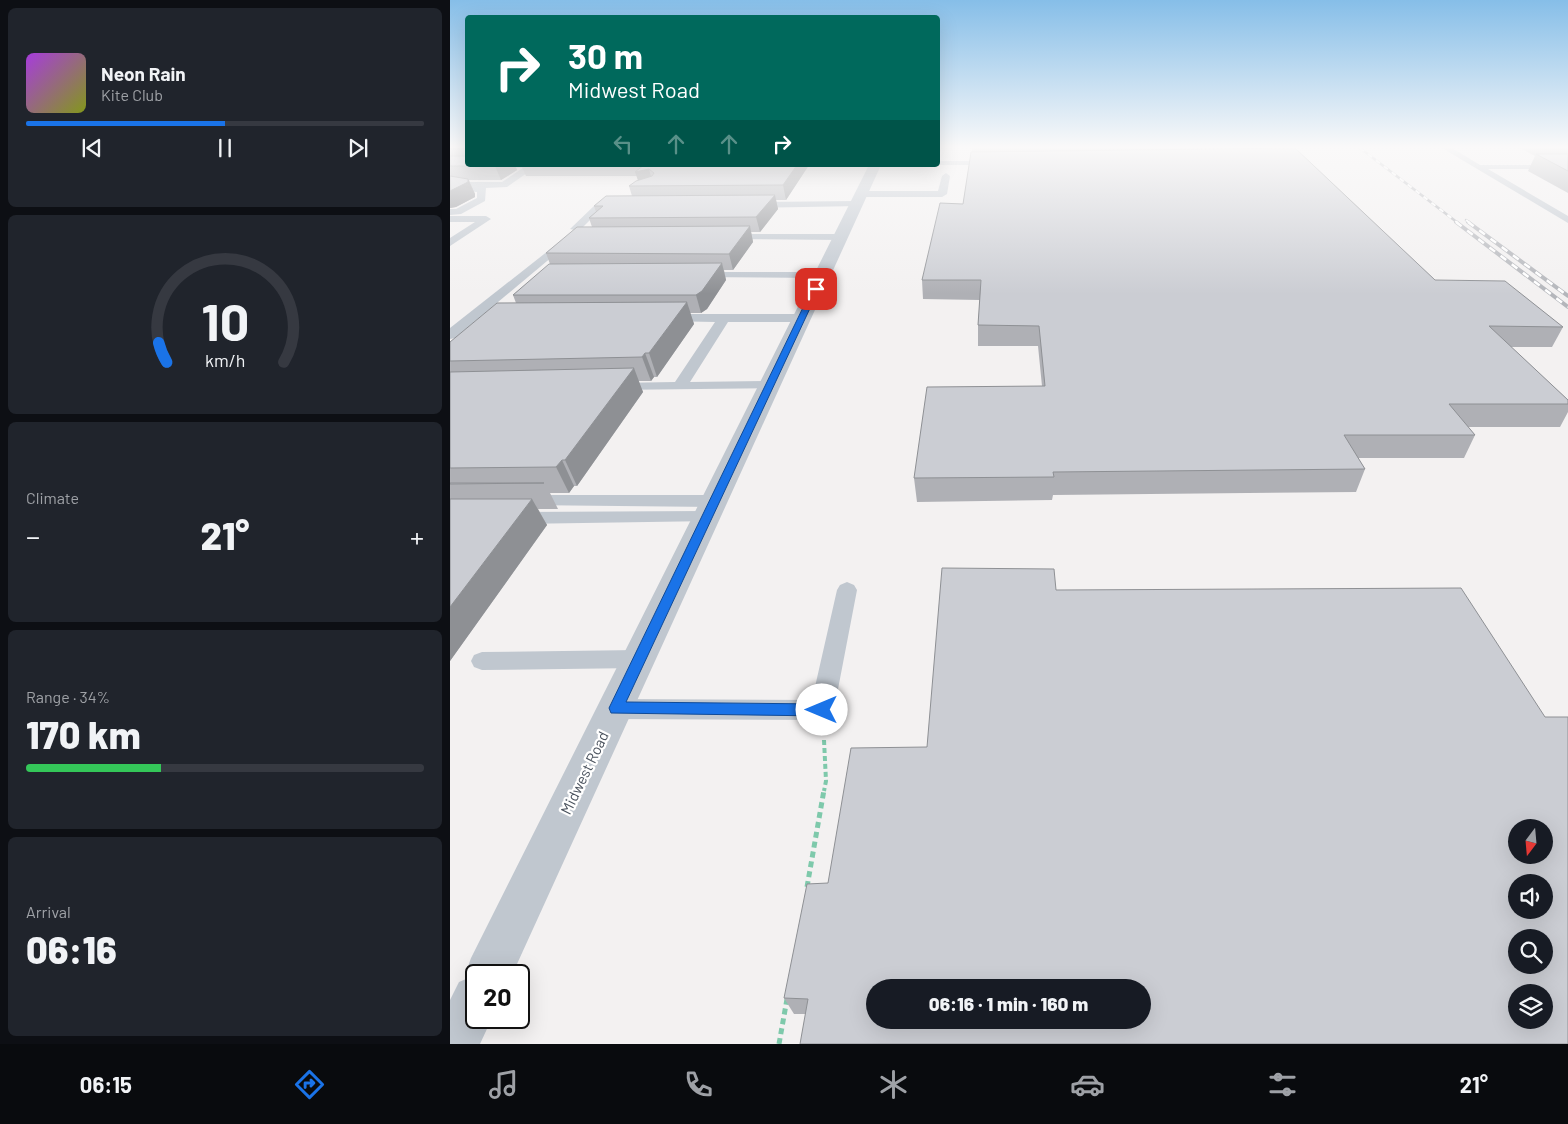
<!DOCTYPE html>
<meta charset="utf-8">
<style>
:root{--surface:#171b24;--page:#20242c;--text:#f1f3f6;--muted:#9ea1a6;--line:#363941;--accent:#1a73e8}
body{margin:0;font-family:Barlow,sans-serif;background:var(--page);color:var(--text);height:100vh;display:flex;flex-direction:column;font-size:19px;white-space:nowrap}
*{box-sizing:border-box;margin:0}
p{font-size:16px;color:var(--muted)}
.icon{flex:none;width:28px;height:28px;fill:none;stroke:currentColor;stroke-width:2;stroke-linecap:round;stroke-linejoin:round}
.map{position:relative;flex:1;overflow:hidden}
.panel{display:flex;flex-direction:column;gap:8px;padding:8px;background:#0d0f14;width:450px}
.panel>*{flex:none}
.hud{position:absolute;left:15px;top:15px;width:475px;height:152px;border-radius:5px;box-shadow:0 5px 20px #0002;background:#00695c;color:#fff;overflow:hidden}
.needle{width:32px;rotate:196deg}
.buttons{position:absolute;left:1058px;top:819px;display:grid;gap:10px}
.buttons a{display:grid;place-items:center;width:45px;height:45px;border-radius:50%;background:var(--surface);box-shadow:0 5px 20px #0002;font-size:25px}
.speed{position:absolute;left:15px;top:964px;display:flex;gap:10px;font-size:25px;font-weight:700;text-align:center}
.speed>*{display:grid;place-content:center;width:65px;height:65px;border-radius:50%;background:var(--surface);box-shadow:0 5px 20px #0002;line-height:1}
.speed .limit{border:2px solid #111;border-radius:8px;background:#fff;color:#111}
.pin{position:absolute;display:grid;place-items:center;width:42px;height:42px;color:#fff;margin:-21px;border-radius:10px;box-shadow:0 2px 8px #0006}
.me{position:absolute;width:55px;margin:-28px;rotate:270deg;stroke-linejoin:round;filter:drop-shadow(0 0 4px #0008)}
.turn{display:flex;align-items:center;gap:18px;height:105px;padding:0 20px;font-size:22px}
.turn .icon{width:65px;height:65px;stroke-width:2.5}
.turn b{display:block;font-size:35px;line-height:42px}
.lanes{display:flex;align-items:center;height:48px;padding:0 20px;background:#0003;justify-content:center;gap:25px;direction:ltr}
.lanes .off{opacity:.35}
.big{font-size:38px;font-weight:800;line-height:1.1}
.panel .widget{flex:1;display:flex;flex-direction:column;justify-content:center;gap:8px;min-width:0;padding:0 18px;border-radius:8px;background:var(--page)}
.panel .dial{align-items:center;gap:0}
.dial svg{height:130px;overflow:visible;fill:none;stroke:var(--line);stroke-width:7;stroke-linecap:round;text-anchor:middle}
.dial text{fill:var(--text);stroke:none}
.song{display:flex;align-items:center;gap:15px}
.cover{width:60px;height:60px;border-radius:8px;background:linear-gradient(135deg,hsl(280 70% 55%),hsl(70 70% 35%))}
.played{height:5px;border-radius:2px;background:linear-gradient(90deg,var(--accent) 50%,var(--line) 50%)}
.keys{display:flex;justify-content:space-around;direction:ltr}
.heat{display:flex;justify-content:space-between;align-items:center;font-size:28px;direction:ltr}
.charge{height:8px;border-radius:4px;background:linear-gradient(90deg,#34c759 34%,var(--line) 0)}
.trip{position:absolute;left:416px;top:979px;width:285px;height:50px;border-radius:25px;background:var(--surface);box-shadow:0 5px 20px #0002;font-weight:800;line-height:50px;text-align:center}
.tab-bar{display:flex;height:80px;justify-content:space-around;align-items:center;background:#090b0e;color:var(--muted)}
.tab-bar .icon{width:35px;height:35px}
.tab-bar .active{color:var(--accent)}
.tab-bar b{font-size:22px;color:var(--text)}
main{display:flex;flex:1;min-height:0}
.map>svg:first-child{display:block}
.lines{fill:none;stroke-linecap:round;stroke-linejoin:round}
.path-far1{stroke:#7ec9ab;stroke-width:4;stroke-dasharray:5 3;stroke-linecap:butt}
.path{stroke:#7ec9ab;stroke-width:5;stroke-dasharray:6 4;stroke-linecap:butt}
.service{fill:#c0c7cf;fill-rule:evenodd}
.tertiary{fill:#c0c7cf;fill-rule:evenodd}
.rail-far1-casing{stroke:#b4b6bb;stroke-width:2.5}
.rail-casing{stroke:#b4b6bb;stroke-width:4}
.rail-far1{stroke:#fff;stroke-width:2;stroke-dasharray:5;stroke-linecap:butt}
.rail{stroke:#fff;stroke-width:2.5;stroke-dasharray:7;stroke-linecap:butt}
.wall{fill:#afb0b5}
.shaded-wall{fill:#8e9094}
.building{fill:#cbcdd3;stroke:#8e9094;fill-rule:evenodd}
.route{fill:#1a73e8;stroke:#114b97}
.labels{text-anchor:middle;stroke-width:4.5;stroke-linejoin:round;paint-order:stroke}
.street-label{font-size:15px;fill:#4a525d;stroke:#fff}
</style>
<main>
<section class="panel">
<div class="widget">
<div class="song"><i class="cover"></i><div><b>Neon Rain</b><p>Kite Club</p></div></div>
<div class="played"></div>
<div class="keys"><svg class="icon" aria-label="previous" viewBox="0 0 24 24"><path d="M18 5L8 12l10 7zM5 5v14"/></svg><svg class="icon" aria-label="pause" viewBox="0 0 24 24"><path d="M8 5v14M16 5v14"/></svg><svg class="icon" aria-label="next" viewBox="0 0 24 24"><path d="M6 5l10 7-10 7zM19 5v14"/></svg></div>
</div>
<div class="widget dial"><svg viewBox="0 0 100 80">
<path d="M14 69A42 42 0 1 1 86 69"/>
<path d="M14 69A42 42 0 0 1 9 57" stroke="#1a73e8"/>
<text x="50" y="56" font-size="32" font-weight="700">10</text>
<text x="50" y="72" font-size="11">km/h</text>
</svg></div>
<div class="widget"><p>Climate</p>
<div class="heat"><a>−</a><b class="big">21°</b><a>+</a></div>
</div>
<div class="widget"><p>Range · 34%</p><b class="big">170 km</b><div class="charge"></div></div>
<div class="widget"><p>Arrival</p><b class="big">06:16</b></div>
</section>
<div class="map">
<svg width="1118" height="1044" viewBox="0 0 1118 1044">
<rect width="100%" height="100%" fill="#f3f1f1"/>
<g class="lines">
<!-- path-far1 -->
<path class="path-far1" d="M374 740 376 781 374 791"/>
<!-- path -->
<g class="path">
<path d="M357 887 374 790"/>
<path d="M329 1044 337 999"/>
</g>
<!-- service -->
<g class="service">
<path d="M992 148H1002L1030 165H1118V169H1038L1118 216V223Z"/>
<path d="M488 161H544L548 163 544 165H486Z"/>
<path d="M0 164 87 166 57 187 36 188 35 201 11 214 0 215V209H6L27 198V192L13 191 12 188H0V182H52L73 168H0Z"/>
<path d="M496 173 500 176 497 194 492 197H411L406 194 411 191H488L492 176Z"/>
<path d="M406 201 409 202V206L302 208 297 205 302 202Z"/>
<path d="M169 203 174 206 172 208 151 209 129 231 120 229 146 204Z"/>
<path d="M0 216H36L41 219 0 246V238L25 222H0Z"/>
<path d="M277 234H391L396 237 391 240 273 239 272 237Z"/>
<path d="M117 236 122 239 121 241 5 338 0 339V328Z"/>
<path d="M250 272H372L378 275 372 278 246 277V273Z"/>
<path d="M218 314H352L358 318 352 322H278L240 382 320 381 327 385 325 388 161 390 159 387 161 384 166 383 225 382 265 322 213 321 212 318Z"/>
<path d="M79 495H264L270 497 273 501 270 505 264 507 73 505 70 501 73 497Z"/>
<path d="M256 511 263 513 265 517 263 521 68 524 61 522 59 518 61 514 68 512Z"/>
<path d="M397 582 404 585 407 590 384 710 381 717 372 720 166 719 157 716 154 709 157 702 166 699 362 700 387 590 390 585Z"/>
<path d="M188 650 196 653 199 659 196 665 188 668 32 670 24 667 21 661 24 655 32 652Z"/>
</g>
<!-- tertiary -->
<path class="tertiary" d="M419 165H431L62 975H26V1018H42L30 1044H0V1000L9 982 16 979 15 975 21 958Z"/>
<!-- rail-far1 casing -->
<g class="rail-far1-casing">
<g id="rail-far1">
<path d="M910 148 1008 223"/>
<path d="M1016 220 1020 223"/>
</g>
</g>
<!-- rail casing -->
<g class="rail-casing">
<g id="rail">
<path d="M1006 222 1118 307"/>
<path d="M1018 222 1118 296"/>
</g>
</g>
<!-- rail-far1 -->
<use href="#rail-far1" class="rail-far1"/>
<!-- rail -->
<use href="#rail" class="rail"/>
</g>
<!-- wall -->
<g class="wall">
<path d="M0 148H18V165H65L67 170 51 180H19L25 194V197L6 207 0 208Z"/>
<path d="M522 148H845L985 280 1113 327 1102 347H1061L1118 400V412L1110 427H1018L1025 435 1014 458H908L915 469 906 492 603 495 602 500 467 502 464 478 592 386 588 346H528V325L530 300 473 299 472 280 513 204 522 152Z"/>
<path d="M1070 148H1118V193L1078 171 1085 156Z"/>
<path d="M71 165H359L336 200H326L328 209 310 232H301L303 242 283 270H274L276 280 257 309 251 313H240L244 324 207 377H204L201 381H188L193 392 127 486H124L119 493H100L108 509H88L97 525 0 661V342L66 303 63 295 100 264 96 253 142 227 139 218 146 212 144 206 182 196 179 186 188 180 187 176H76Z"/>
<path d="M604 569 356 1014H344L334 998 378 883 477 747Z"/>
</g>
<!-- shaded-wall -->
<g class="shaded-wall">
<path d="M47 165H65L67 170 51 180 45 166Z"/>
<path d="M347 165H359L336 200 333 185Z"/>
<path d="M199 169 203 184 190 186 185 172Z"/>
<path d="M18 179 25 194V197L6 207 0 208V191Z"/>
<path d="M325 195 328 209 310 232 306 217Z"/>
<path d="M300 226 303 242 283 270 279 254Z"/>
<path d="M272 263 276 280 257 309 251 313 246 295Z"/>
<path d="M237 302 244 324 207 377 199 353Z"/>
<path d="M195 353 204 377 201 381 192 357Z"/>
<path d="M184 368 193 392 127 486 115 460Z"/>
<path d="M112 460 124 486 119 493 106 467Z"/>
<path d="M82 499 97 525 0 661V607Z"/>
</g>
<!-- building -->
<g class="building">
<rect x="0" y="148" width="18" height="1"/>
<path d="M845 148 985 280 1055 281 1113 327 1039 326 1118 400V404H999L1025 435H894L915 469 603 472 604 477 464 478 477 387 595 386 589 326 528 325 531 280H472L490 203 513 204 521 152Z"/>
<path d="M1086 154H1118V171Z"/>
<path d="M0 156H18V165H47L45 166H0Z"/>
<path d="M194 165H347L333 185 179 186 186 181 202 176 204 173 199 169 185 172Z"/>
<path d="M0 176 18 179V182L0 191Z"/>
<path d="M325 195 306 217 139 218 153 206H144L156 196Z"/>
<path d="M300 226 279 254 96 253 127 227Z"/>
<path d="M272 263 252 291 246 295H63L99 264Z"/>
<path d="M237 302 199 353H195L192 357 0 361V342L47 303Z"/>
<path d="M184 368 115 460H112L106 467 0 468V372Z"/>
<path d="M0 483H94L0 484Z"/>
<path d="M0 499H82L0 607Z"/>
<path d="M492 568 604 569 606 590 1011 588 1095 717H1118V1044H350L358 999 334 998 357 884 378 883 401 748 477 747ZM1066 828H1094V855H1066ZM1066 882H1094V910H1066ZM1066 938H1094V965H1066ZM425 988H692V1020H425ZM1066 992H1094V1020H1066Z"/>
</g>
<!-- sky -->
<linearGradient id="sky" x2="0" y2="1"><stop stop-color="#86bee8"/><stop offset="0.5" stop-color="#faf9f9"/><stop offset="1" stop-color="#faf9f9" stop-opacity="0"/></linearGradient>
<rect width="1118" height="294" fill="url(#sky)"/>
<!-- route -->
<path class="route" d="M366 287 369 289 176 702 372 704 377 705 379 710 377 714 372 716 161 713 159 708 362 289Z"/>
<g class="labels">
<!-- street labels -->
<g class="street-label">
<text transform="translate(135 773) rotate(-64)" y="5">Midwest Road</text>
</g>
</g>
</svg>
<div class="buttons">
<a><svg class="needle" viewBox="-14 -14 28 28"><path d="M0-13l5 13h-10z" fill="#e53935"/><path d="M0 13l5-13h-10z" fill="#9ea1a6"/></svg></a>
<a><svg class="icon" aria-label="sound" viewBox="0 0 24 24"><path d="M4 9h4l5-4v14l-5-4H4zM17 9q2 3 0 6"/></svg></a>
<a><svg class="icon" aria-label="search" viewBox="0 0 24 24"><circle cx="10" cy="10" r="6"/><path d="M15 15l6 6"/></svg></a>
<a><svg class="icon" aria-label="layers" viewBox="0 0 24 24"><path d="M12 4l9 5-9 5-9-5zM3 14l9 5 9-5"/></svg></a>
</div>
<div class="speed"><div class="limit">20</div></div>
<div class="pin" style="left:366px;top:289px;background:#d93025"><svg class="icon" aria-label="arrive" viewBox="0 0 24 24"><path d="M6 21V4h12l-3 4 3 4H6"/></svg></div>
<svg class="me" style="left:372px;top:710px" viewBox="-20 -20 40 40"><circle r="19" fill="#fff"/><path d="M0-13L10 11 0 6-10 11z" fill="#1a73e8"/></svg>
<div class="trip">06:16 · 1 min · 160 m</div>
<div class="hud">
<div class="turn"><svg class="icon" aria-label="right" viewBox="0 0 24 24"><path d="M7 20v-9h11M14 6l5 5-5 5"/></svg><div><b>30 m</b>Midwest Road</div></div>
<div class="lanes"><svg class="icon off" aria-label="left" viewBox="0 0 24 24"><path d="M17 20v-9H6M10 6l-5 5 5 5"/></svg><svg class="icon off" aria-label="ahead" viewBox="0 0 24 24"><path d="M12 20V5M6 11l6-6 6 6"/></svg><svg class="icon off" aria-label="ahead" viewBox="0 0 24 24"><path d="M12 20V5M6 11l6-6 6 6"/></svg><svg class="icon" aria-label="right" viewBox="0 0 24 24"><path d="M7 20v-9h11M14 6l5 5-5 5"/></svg></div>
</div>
</div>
</main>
<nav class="tab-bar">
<b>06:15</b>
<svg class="icon active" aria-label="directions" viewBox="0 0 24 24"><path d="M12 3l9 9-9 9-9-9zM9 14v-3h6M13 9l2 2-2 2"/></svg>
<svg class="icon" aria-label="music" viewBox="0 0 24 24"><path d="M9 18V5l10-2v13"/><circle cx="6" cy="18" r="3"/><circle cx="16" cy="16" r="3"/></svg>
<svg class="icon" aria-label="phone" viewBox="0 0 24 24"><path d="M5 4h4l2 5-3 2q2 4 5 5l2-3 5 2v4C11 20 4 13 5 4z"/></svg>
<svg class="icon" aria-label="climate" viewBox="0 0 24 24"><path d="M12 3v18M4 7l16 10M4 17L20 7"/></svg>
<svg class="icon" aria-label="car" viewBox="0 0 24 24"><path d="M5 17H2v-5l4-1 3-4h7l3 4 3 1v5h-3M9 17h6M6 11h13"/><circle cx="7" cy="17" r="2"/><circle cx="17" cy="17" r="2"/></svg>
<svg class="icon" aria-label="filters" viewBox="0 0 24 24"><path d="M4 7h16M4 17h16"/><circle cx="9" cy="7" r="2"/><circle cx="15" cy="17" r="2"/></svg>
<b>21°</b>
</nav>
